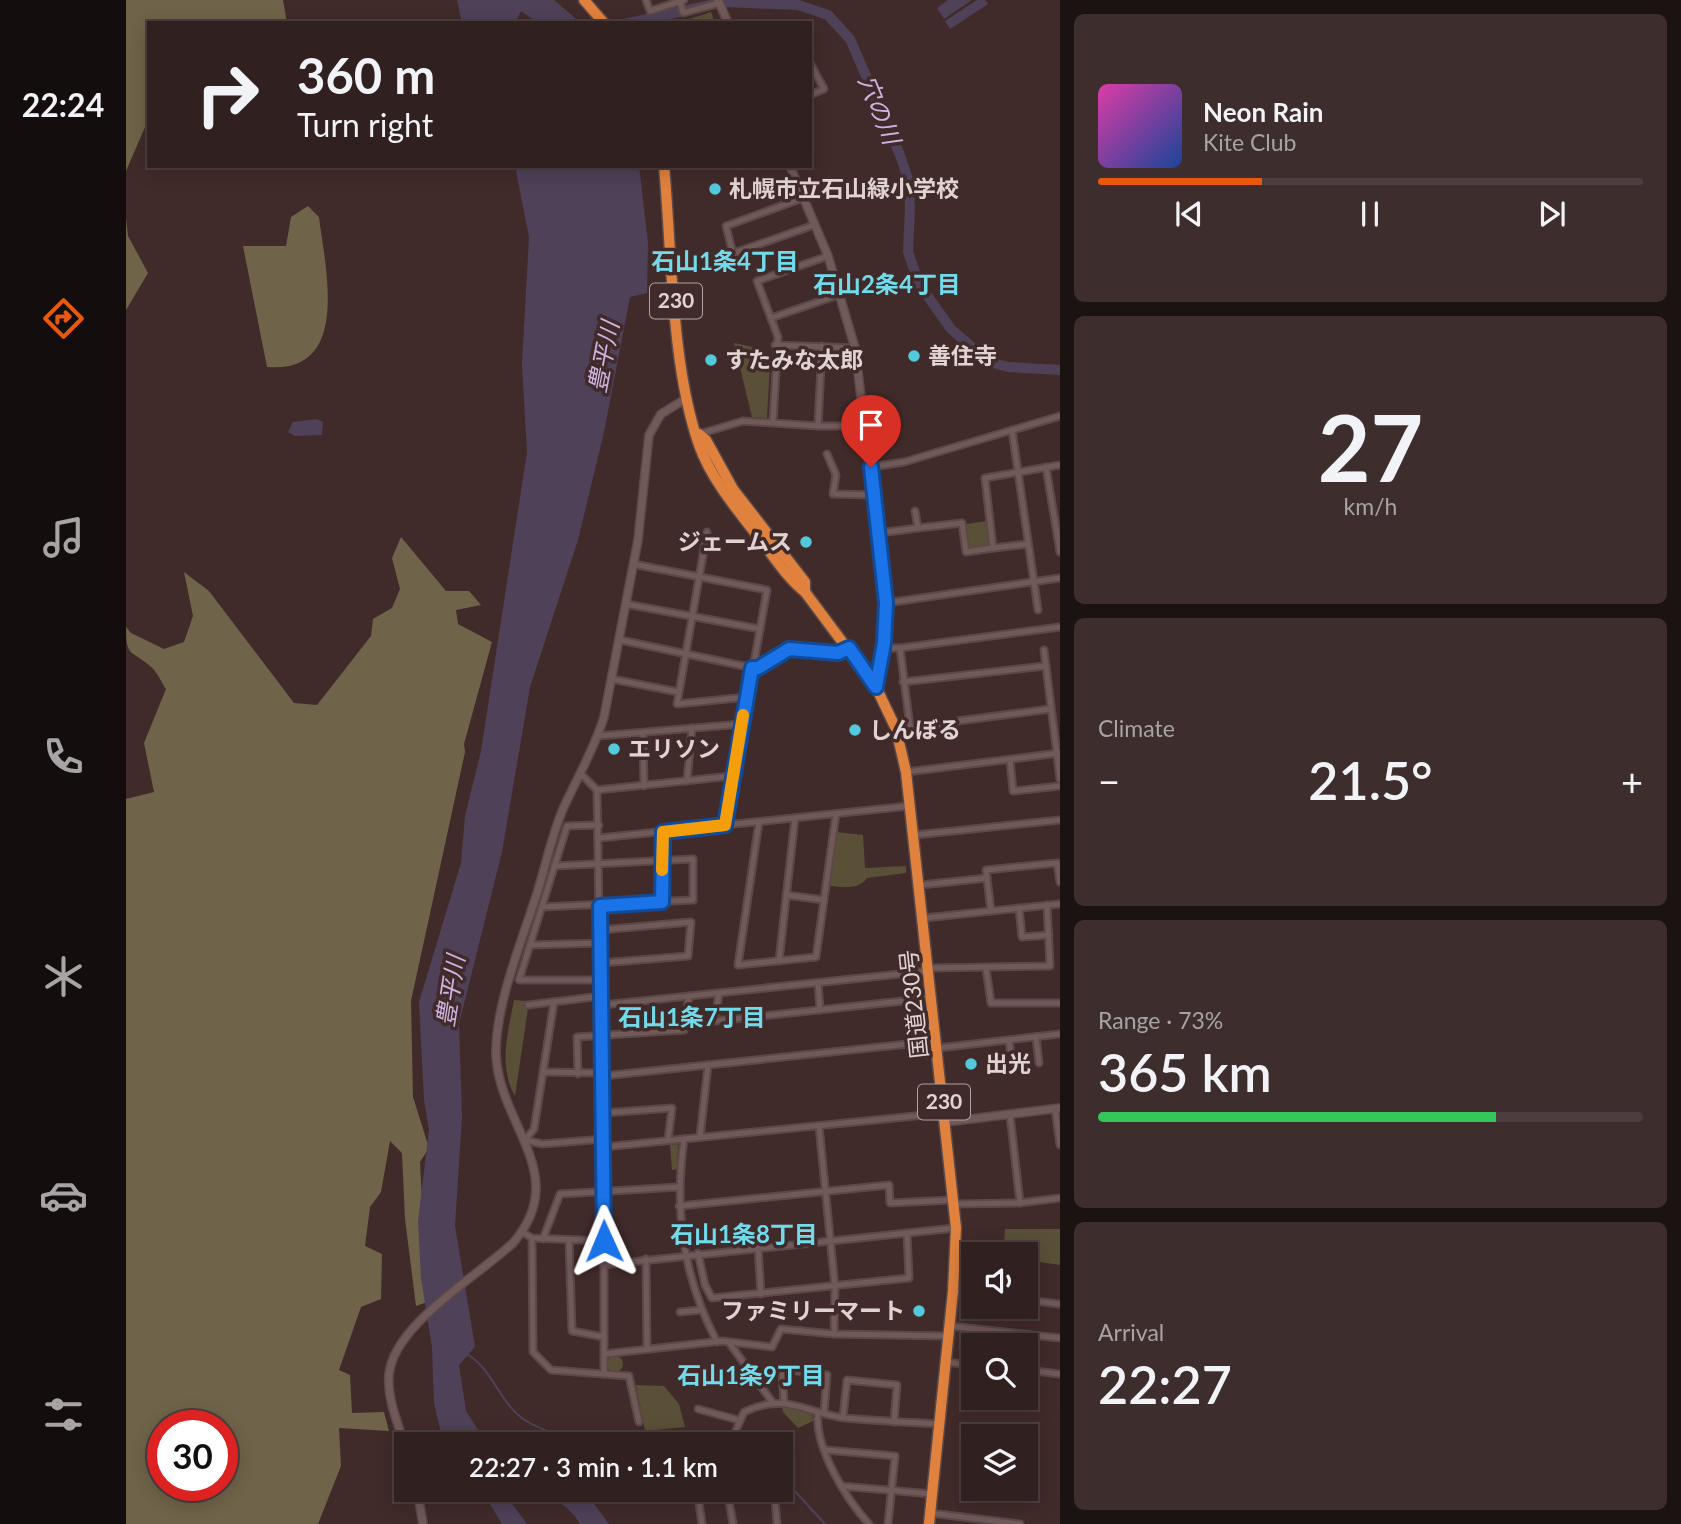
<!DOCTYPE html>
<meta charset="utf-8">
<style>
:root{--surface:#312020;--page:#3d2d2d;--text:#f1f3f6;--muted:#a8a3a5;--line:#4c3e3e;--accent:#ea580c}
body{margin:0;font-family:Lato,"Noto Sans JP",sans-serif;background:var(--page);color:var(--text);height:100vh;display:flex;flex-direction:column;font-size:26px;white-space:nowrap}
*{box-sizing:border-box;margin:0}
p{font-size:23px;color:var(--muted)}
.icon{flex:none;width:38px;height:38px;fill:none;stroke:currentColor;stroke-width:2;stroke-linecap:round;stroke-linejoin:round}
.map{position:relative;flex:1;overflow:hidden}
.drawer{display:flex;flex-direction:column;gap:14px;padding:14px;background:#1b1212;width:621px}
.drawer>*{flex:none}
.top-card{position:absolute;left:21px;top:21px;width:665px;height:147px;border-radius:0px;box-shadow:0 4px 18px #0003,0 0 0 2px var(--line);background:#312020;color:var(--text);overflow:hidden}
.tools{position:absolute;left:835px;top:1242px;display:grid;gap:14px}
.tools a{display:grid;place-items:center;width:77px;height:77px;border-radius:0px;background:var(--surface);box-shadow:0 4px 18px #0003,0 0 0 2px var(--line);font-size:35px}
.speed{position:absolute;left:21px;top:1410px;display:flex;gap:14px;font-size:35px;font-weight:700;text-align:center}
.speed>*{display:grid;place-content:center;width:91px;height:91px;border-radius:50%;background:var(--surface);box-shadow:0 4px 18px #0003,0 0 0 2px var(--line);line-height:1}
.speed .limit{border:10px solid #d22;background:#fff;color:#111}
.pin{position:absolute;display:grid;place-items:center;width:60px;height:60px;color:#fff;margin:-72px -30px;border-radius:50% 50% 50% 0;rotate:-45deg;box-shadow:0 0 7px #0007}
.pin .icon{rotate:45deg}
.me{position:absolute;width:77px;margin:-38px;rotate:359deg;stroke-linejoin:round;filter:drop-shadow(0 0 5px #0008)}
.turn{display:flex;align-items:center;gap:24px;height:147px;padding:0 35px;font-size:32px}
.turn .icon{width:91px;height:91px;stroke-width:2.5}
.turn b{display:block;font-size:49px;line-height:60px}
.big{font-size:52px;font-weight:600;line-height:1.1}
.drawer .tile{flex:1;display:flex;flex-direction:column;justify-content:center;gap:10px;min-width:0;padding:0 24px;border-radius:10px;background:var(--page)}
.drawer .dial{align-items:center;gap:0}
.dial b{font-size:91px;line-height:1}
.song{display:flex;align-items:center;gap:21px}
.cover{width:84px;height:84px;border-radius:10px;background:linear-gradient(135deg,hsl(320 70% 55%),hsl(220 70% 35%))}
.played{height:7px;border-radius:4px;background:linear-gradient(90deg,var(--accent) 30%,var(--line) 30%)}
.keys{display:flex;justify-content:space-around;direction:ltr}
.heat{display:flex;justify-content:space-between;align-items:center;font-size:38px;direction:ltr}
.charge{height:10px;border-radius:5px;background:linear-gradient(90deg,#34c759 73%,var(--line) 0)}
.trip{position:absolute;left:268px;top:1432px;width:399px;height:70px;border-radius:0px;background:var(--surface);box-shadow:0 4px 18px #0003,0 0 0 2px var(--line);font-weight:600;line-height:70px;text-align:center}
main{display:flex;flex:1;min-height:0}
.menu{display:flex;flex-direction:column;width:126px;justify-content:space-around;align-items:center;background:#140d0d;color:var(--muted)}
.menu .icon{width:49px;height:49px}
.menu .current{color:var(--accent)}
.menu b{font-size:32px;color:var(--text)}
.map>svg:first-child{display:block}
.green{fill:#5a5038}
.forest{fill:#6f6449;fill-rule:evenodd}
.water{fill:#4f4158}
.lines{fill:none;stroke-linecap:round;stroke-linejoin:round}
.stream{stroke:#4f4158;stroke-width:2}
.river{stroke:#4f4158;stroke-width:10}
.minor-casing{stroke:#5b4948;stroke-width:9}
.tertiary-casing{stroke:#5b4948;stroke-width:10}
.trunk-casing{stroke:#5b4948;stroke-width:13}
.minor{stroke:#725959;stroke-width:5}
.tertiary{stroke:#725959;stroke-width:7}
.trunk{stroke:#e0823e;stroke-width:10}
.route-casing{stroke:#114b97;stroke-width:18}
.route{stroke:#1a73e8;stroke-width:12}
.slow{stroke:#f59e0b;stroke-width:12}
.poi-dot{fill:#53cadc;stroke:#412b2a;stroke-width:2.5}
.labels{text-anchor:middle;stroke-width:7;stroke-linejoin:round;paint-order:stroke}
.shield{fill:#412b2a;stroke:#b1a1a0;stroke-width:2}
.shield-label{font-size:21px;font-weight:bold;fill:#e1d3d2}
.poi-label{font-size:23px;font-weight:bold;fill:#e1d3d2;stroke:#412b2a;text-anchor:start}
.street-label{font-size:23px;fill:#e1d3d2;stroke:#412b2a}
.water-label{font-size:24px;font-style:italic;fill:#cfb3e2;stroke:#412b2a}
.neighbourhood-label{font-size:24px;font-weight:bold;fill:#71dbeb;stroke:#412b2a}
</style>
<main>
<nav class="menu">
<b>22:24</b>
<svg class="icon current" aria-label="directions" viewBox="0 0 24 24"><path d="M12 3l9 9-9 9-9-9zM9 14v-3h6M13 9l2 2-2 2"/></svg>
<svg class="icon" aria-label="music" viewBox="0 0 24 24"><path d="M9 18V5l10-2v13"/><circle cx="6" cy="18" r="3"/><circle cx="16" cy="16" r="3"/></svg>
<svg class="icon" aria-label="phone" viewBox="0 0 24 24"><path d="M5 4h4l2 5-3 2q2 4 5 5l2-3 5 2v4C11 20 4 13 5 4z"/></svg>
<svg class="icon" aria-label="climate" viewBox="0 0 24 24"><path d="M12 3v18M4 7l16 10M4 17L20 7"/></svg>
<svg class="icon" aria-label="car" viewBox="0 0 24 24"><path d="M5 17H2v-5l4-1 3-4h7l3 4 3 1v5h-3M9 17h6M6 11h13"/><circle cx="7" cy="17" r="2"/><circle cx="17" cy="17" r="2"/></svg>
<svg class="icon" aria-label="filters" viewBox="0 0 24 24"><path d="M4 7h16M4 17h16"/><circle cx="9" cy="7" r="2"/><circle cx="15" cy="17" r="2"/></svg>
</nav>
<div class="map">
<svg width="934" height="1524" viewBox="0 0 934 1524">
<rect width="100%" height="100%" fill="#412b2a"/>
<!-- green -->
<g class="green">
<path d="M585 12 589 23H552Z"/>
<path d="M608 343 627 347V365H644L641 418 626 417Z"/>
<path d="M861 521 864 545 843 548 840 524Z"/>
<path d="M710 832 737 835 739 868 780 866V873L741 878C733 890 717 887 704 886Z"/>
<path d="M388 1000 400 1001 402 1008 389 1096C372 1066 382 1032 388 1000Z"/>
<path d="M552 1144 551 1169 546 1170 544 1145Z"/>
<path d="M879 1229H934V1265L900 1260V1255H877Z"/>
<circle cx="489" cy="1364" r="8"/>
<path d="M510 1385 538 1386 553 1404 559 1427 519 1431Z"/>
<path d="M656 1405 686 1411 687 1421 672 1428 657 1412Z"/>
</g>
<!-- forest -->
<g class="forest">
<path d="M0 0H157L161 23H23V118L0 171Z"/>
<path d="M182 206 193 217C199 268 226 374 141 367L117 246H160L165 217Z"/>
<path d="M0 218 2 236 22 273 0 310Z"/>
<path d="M275 537 320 591H343L355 605 330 610 332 624 366 642 338 744 339 752 285 1001 287 1097 303 1148 294 1162 301 1302 290 1306 279 1219 276 1153 264 1141 255 1192 244 1207 239 1246 256 1254 255 1299 235 1307 213 1370 224 1375 226 1413 258 1412 263 1431 213 1428 215 1466 192 1524H0V799L28 792 18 743 40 689C35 682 31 671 24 666 4 649 0 657 0 627L5 633 38 649 58 642 67 616 58 572 83 591 168 703 191 705 245 636 247 619 266 608 274 589 266 558ZM37 1426H96V1486H37Z"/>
</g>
<!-- water -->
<g class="water">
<path d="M331 0H428L455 23H412L395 11 391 19 393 23H336Z"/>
<path d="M822 0H846L818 19 811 8Z"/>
<path d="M851 0H859L862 4 824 29 819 21Z"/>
<path d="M389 166H513L522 243 521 293 504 297 478 432 452 540 404 687 376 852 333 1024 336 1116 329 1226 349 1347 333 1365 340 1411 361 1444H321L316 1437 308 1403 306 1347 295 1278 292 1221 303 1130 298 1100 293 1002 335 863 339 816 355 751 401 452 396 364 403 237Z"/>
<path d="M191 419 197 422 196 435 169 436 162 432 167 422Z"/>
<path d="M355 1489H391L384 1501 401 1524H376Z"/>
<path d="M407 1489H457L483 1524H454C446 1508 424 1495 407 1489Z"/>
</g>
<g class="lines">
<!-- stream -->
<g class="stream">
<path d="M342 1355C367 1369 374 1406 402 1422 440 1444 493 1442 535 1438 551 1436 567 1431 583 1434 592 1435 601 1440 609 1444"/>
<path d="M654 1475 699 1524"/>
</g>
<!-- river -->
<path class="river" d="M503 23 597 2 672 5 702 15 724 39 774 155 782 179 784 207 782 252 793 284 825 329 863 362 882 367 934 370"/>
<!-- minor casing -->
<g class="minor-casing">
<g id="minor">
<path d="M520 0 524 11 558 0"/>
<path d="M554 1 557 13 594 3"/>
<path d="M684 63 698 89 684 95"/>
<path d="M607 254 600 226 677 198"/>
<path d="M585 261 688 225"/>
<path d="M645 318 715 294"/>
<path d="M649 345 729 348"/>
<path d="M647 421 652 337 631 281 702 256"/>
<path d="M692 426H739"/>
<path d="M886 430 912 610"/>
<path d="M573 434 617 421 692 426 696 346"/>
<path d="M701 454 710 475 707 494 748 495"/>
<path d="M745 467 778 462 934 416"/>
<path d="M920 467 934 552"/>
<path d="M792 528 836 523 840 552 867 548"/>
<path d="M581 532 551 704 621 697"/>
<path d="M753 533 792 528 789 511"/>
<path d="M902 544 867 548 859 478 934 465"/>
<path d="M507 564 641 590 599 825"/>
<path d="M760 603 934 578"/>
<path d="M500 604 634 629"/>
<path d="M494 640 632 669 663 649 712 653 723 648"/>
<path d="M757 648H774L784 727"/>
<path d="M774 648 934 627"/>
<path d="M918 650 934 779"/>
<path d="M486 679 552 692"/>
<path d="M777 682 919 666"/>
<path d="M770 729 924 709"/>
<path d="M517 734 518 786"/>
<path d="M472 736 616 724"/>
<path d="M884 760 887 791 934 786"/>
<path d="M780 772 934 753"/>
<path d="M561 781 566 728"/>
<path d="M471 790 606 776"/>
<path d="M633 822 612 965 690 957 710 814"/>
<path d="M473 825 441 826 393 980H475"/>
<path d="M789 835 934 820"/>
<path d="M473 838 783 806"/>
<path d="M795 885 861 878"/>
<path d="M660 895 698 900"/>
<path d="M536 902 537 832"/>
<path d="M416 907 567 900V859L428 866"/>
<path d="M893 908 896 937 923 935"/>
<path d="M865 911 860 870 931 863 934 882"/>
<path d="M798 918 934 904"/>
<path d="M474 930 565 922 562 956 475 963"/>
<path d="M404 945 475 943"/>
<path d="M653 961 669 818"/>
<path d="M804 968 924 966 921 905"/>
<path d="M860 968 865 1003H934"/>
<path d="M692 983 694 1010"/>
<path d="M593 993 589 1021 805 998"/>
<path d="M428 1002 408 1129 399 1140 416 1144 478 1139"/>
<path d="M402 1005 476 996"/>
<path d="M476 1005 803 971"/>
<path d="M910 1037 913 1063"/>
<path d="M883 1040 886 1063"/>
<path d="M812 1048 934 1034"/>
<path d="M417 1072 477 1073"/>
<path d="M452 1074 451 1037 558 1030 563 996"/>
<path d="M477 1076 811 1041"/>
<path d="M929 1109 934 1145"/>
<path d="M478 1113 546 1108 542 1140"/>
<path d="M884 1115 894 1203"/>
<path d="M693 1126 709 1287 708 1334"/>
<path d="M574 1137 582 1065"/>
<path d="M558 1139C548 1211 557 1277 591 1342"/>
<path d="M478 1147 819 1113"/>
<path d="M829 1204 893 1203 934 1198"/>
<path d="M553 1206 763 1185 764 1203 826 1200"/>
<path d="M396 1232 406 1238 478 1241 471 790 455 774"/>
<path d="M406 1238 407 1352 425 1370 503 1376 513 1422"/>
<path d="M417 1239 434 1194 553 1187"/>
<path d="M443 1240 446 1331 478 1337"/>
<path d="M478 1241V1374"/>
<path d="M632 1247 635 1294"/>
<path d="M572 1253 579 1285 586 1298 783 1278 781 1233"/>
<path d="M520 1259 521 1349"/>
<path d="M477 1265 829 1228"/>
<path d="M827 1291 847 1293"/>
<path d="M900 1300 934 1304"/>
<path d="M554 1312 574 1310"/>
<path d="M824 1326 934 1338"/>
<path d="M604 1344 647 1403"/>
<path d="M478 1354 596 1341 646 1347 655 1329 708 1334 822 1336"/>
<path d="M819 1362 847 1365"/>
<path d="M900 1370 934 1374"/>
<path d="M658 1402 656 1369 701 1375 698 1413"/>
<path d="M572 1409 612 1420"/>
<path d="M692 1412C688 1447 720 1499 743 1524"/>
<path d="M717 1417 721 1380 771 1385 768 1422"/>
<path d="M604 1444 618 1412C659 1392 680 1413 719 1418 750 1421 782 1422 813 1424"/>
<path d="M700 1450 769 1456 762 1524"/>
<path d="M715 1486 806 1494"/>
<path d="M571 1489 576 1524"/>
<path d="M601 1489 607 1524"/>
<path d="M649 1500 651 1524"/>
<path d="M804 1513 894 1524"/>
</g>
</g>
<!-- tertiary casing -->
<g class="tertiary-casing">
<g id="tertiary">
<path d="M592 0 602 23"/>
<path d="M664 166 702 256 729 348 760 603 758 643 750 686"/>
<path d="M820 1122 934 1108"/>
<path d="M280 1449C273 1426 261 1400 263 1375 267 1325 352 1276 387 1243 446 1175 373 1125 370 1055 369 1004 397 939 412 890 420 864 426 835 437 809 451 778 468 750 478 717L512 540 523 435 535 414 561 398"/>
<path d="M291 1489 297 1524"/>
</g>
</g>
<!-- trunk casing -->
<g class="trunk-casing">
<g id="trunk">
<path d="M458 0 478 23"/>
<path d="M538 166C546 253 545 365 573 445 585 479 612 511 634 539 648 557 661 578 679 592L750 687 770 729 780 772 830 1228 827 1291 803 1524"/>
<path d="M573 434 580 440 607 489 679 582V592"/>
</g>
</g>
<!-- minor -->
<use href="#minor" class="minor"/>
<!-- tertiary -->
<use href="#tertiary" class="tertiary"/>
<!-- trunk -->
<use href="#trunk" class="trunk"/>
</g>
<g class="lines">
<!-- route casing -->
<g class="route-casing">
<path id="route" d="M478 1241 474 906 536 902 537 832 599 825 626 668H632L663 649 712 653 723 648 750 687 758 643 760 603 745 467"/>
</g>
<!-- route -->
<use href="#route" class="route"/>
<!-- slow -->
<path class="slow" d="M536 870 537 832 599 825 617 715"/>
</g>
<!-- markers -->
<g class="poi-dot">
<circle cx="589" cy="189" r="7"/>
<circle cx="788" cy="356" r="7"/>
<circle cx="585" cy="360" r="7"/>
<circle cx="680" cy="542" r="7"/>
<circle cx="729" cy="730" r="7"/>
<circle cx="488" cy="749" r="7"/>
<circle cx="845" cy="1064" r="7"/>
<circle cx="793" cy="1311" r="7"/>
</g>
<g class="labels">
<!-- shield labels -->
<g class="shield">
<rect x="524" y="283.5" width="52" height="35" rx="5"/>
<rect x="792" y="1084.5" width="52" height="35" rx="5"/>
</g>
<g class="shield-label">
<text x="550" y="308">230</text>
<text x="818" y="1109">230</text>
</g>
<!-- poi labels -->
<g class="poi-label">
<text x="603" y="197">札幌市立石山緑小学校</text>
<text x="802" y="364">善住寺</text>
<text x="599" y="368">すたみな太郎</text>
<text x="666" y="550" text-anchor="end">ジェームス</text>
<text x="743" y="738">しんぼる</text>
<text x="502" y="757">エリソン</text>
<text x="859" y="1072">出光</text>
<text x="779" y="1319" text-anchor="end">ファミリーマート</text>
</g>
<!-- street labels -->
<g class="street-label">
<text transform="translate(788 1004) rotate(-96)" y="8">国道230号</text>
</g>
<!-- water labels -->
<g class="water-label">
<text transform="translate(753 110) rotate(68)" y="8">穴の川</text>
<text transform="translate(478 357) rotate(-79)" y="8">豊平川</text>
<text transform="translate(325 991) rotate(-81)" y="8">豊平川</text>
</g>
<!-- neighbourhood labels -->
<g class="neighbourhood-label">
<text x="599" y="270">石山1条4丁目</text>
<text x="761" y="293">石山2条4丁目</text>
<text x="566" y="1026">石山1条7丁目</text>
<text x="618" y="1243">石山1条8丁目</text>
<text x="625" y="1384">石山1条9丁目</text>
</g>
</g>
</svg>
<div class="tools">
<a><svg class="icon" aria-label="sound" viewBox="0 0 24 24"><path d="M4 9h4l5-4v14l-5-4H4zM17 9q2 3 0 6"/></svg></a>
<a><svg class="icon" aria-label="search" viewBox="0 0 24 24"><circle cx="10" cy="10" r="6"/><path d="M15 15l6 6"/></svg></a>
<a><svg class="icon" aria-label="layers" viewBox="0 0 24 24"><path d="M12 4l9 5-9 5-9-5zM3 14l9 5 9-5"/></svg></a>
</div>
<div class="speed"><div class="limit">30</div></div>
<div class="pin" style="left:745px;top:467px;background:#d93025"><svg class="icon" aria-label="arrive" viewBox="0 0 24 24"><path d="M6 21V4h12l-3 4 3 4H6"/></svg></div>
<svg class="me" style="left:478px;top:1241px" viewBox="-20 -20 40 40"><path d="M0-17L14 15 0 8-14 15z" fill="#1a73e8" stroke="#fff" stroke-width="4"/></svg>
<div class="trip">22:27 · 3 min · 1.1 km</div>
<div class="top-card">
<div class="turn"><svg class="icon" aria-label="right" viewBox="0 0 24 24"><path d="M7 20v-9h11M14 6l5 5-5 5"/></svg><div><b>360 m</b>Turn right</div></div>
</div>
</div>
<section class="drawer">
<div class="tile">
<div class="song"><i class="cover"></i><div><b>Neon Rain</b><p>Kite Club</p></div></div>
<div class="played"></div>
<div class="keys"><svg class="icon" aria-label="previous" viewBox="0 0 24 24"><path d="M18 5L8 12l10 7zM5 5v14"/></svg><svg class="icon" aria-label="pause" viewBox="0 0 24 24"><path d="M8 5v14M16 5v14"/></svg><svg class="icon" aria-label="next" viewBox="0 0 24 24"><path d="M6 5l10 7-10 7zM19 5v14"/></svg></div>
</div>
<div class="tile dial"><b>27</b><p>km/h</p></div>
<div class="tile"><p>Climate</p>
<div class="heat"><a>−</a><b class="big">21.5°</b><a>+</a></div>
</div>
<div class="tile"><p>Range · 73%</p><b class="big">365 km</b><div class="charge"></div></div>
<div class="tile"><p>Arrival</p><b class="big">22:27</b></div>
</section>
</main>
